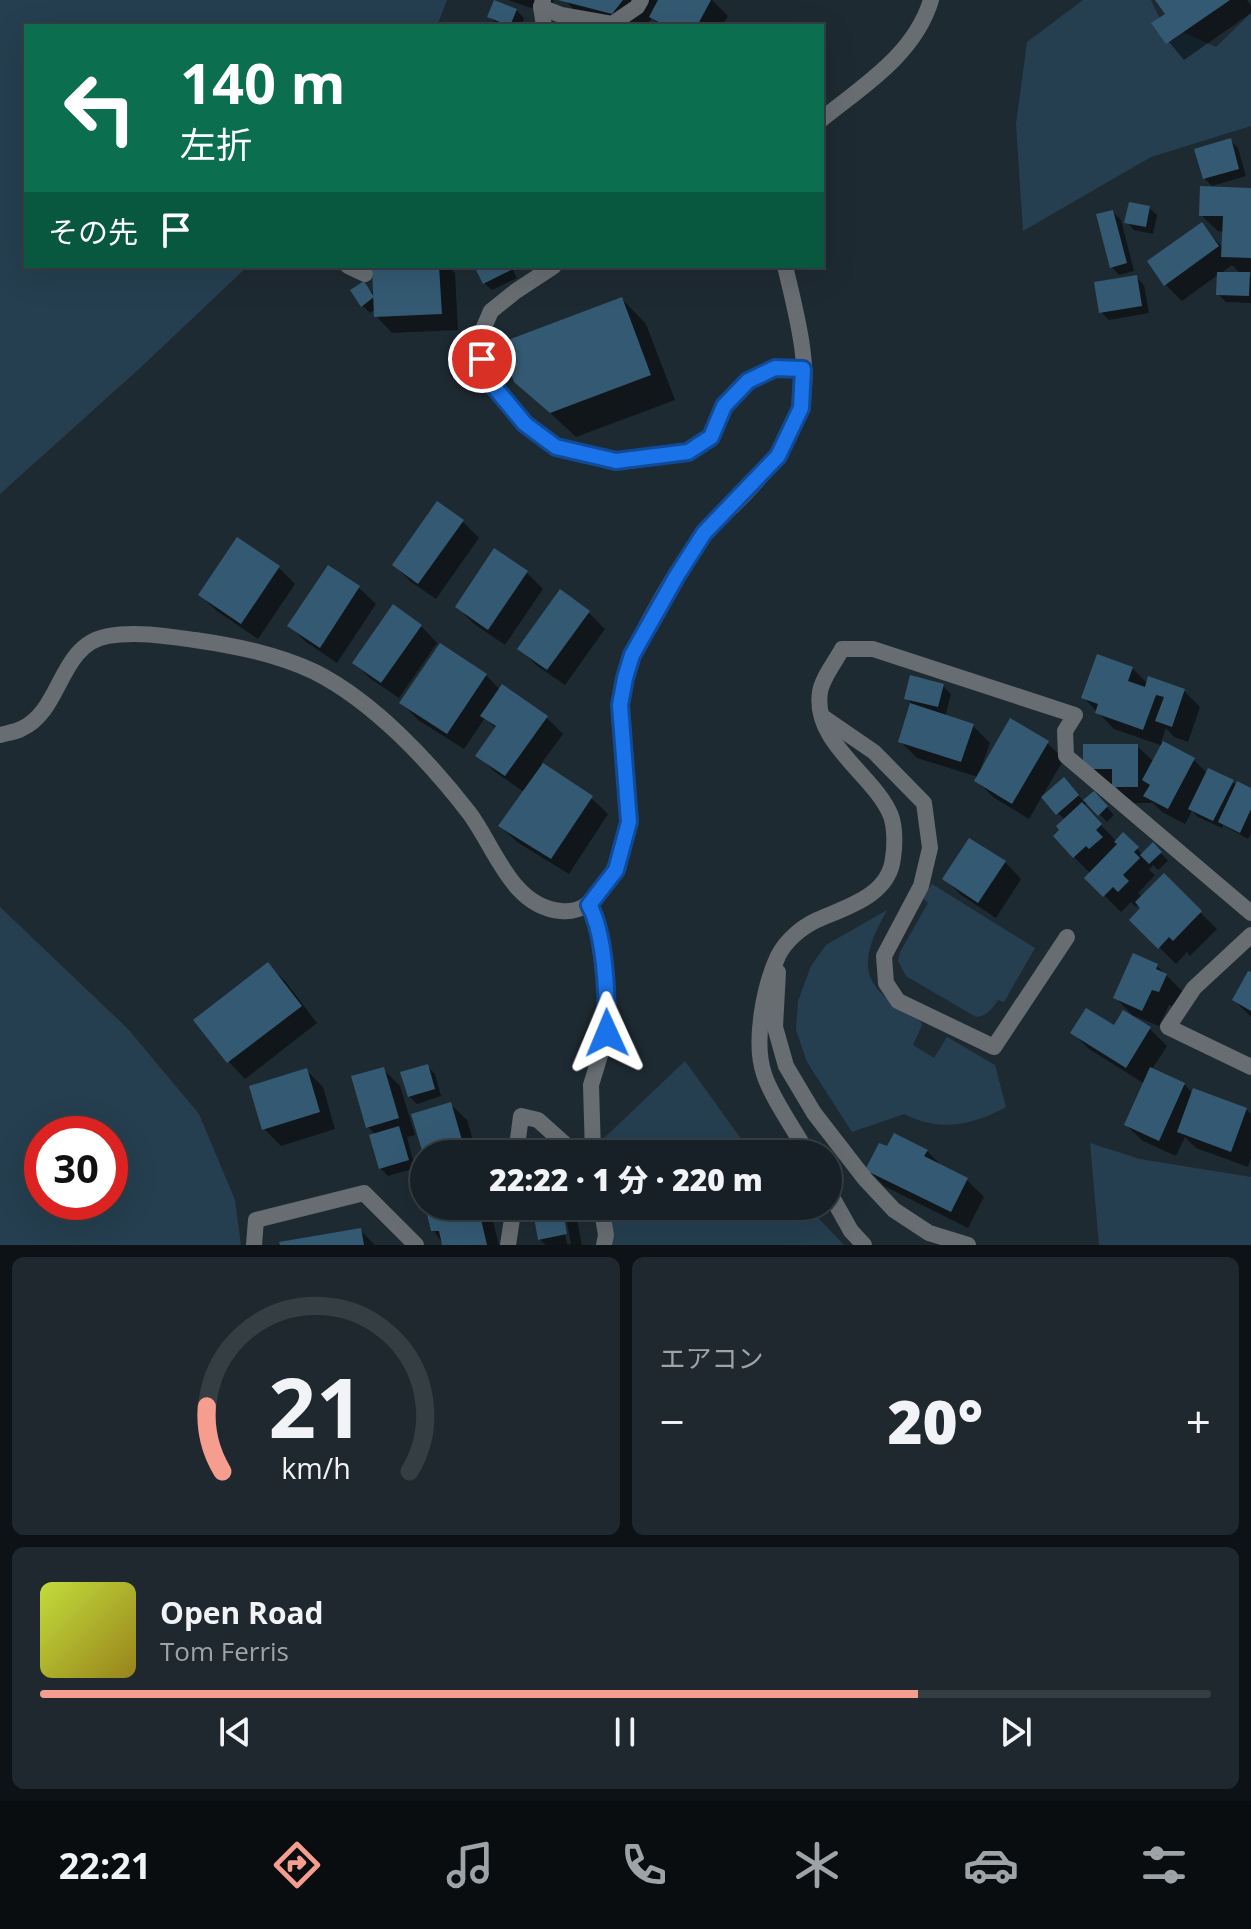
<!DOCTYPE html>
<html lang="ja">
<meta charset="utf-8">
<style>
:root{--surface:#162026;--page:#1f282e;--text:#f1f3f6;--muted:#9ea3a7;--line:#353e43;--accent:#f59d8f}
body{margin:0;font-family:"Open Sans","Noto Sans JP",sans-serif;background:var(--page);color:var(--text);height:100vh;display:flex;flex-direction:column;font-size:30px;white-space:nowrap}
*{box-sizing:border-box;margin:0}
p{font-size:26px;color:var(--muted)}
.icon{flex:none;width:44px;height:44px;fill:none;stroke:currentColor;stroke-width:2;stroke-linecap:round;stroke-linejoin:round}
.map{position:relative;height:1245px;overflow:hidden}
.details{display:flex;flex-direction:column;gap:12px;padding:12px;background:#0c1215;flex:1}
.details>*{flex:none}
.guide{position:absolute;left:24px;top:24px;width:800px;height:244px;border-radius:0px;box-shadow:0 8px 32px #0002,0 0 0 2px var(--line);background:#0b6e4f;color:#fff;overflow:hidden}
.speed{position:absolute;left:24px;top:1116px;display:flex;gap:16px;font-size:40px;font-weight:700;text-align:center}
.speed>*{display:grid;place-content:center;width:104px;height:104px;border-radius:50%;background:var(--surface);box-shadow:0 8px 32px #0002,0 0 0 2px var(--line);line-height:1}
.speed .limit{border:12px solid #d22;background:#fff;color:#111}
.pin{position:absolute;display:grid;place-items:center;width:68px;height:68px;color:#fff;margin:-34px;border:4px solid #fff;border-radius:50%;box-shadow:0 2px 8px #0007}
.me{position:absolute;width:88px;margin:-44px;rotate:359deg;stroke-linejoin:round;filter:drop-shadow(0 0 6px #0008)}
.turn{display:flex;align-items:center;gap:28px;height:168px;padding:0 24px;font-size:36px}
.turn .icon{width:104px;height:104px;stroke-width:2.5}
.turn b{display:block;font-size:56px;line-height:68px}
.then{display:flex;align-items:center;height:76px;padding:0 24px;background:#0003;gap:16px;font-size:30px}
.big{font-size:60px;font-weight:800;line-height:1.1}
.details .widget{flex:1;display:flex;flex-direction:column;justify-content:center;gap:12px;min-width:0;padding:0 28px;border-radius:12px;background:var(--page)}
.details .dial{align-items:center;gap:0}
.dial svg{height:208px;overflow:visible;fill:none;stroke:var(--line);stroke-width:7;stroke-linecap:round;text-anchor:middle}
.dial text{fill:var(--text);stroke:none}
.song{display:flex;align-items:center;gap:24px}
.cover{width:96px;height:96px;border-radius:12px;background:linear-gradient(135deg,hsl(70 70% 55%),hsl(50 70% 35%))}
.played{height:8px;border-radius:4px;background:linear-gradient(90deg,var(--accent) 75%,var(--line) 75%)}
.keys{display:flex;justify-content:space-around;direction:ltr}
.heat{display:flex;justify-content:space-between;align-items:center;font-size:44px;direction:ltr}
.details .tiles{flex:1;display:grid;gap:12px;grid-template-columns:1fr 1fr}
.widget:last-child{grid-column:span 2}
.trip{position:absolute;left:410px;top:1140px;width:432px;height:80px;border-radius:40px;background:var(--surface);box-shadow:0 8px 32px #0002,0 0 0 2px var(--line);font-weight:800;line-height:80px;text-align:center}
.dock{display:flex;height:128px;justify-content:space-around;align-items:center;background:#090d0f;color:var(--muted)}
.dock .icon{width:56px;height:56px}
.dock .current{color:var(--accent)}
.dock b{font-size:36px;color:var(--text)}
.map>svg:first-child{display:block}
.green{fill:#253f50;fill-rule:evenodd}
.shadow{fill:#0007;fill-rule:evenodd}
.building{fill:#345a73}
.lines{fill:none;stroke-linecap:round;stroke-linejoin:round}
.lane{stroke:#676d71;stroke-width:16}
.street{stroke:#676d71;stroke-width:16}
.route-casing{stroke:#114b97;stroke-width:20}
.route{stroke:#1a73e8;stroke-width:14}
</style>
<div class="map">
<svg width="1251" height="1245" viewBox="0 0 1251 1245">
<rect width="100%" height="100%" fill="#1e2a32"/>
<!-- green -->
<g class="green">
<path d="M0 0H447L437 26H26V266H248L140 368 0 494Z"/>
<path d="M1083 0H1151L1162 23 1216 47 1251 13V126L1151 157 1023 231 1016 124 1027 42Z"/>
<path d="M932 884 1035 948 1004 1002 998 1000C992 1009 987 1016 976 1017L906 976 898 961 900 952 928 903 923 898Z"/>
<path d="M0 907 128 1029 199 1114 235 1200 241 1245H0ZM42 1134H110V1202H42Z"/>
<path d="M887 910C853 971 864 987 921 1022L922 1025 913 1045 934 1058 947 1037 995 1065 1006 1107C971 1126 940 1132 904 1114L852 1132 807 1062 796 1030 798 1001 811 966 826 945Z"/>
<path d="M685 1061 752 1154H603L601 1141Z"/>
<path d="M1090 1143 1140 1159 1251 1177V1245H1099Z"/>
<path d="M610 1206H807L844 1245H613Z"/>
</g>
<!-- shadow -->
<g class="shadow">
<path d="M508 0H554L549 14Z"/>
<path d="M565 0H712L728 16 722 26H660L652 18 646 26H589Z"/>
<path d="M1157 0H1247L1251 6V13L1184 60 1154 24 1168 15Z"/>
<path d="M516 10 524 18 521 26H500L489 17Z"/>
<path d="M1230 140 1238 148 1246 176 1212 186 1204 178Z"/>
<path d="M1251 190V273H1248L1251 277V303L1226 302 1218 294 1219 274 1182 301 1165 284 1202 225 1224 249V232L1218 231 1201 215ZM1232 265 1241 274H1220Z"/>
<path d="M1149 208 1157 215 1153 234 1134 230 1127 222Z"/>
<path d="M1113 212 1121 220 1134 271 1119 275 1112 267Z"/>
<path d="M363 266H448L455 273 458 330 392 333 376 316V309L370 313 362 305 364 284 375 295 374 271 370 272Z"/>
<path d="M476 266H511L517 278 492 290 484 283Z"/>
<path d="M1136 277 1144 285 1149 313 1109 320 1101 312Z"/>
<path d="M622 299 646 324 675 400 576 437 516 381Z"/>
<path d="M462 521 479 538 436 599 411 582 394 565Z"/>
<path d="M279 568 295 584 258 639 217 611 200 595Z"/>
<path d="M328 568 359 588 376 604 337 663 306 642 290 626Z"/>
<path d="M526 572 543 589 505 645 474 624 457 607Z"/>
<path d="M589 613 605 629 565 685 536 665 520 649Z"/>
<path d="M421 626 437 643 399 698 371 679 354 663Z"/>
<path d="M1132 668 1148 684 1184 691 1200 707 1188 742 1174 737 1166 728 1161 742 1194 760 1207 773 1251 790V833L1248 839 1223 825 1222 828 1198 817 1192 811 1185 824 1162 812 1153 803H1130L1114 784H1101L1084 768 1137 746 1154 762 1163 746 1114 729 1084 698Z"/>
<path d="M486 675 500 690 546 717 563 734 541 764 591 798 608 814 569 874 517 842 500 826 524 792 495 772 478 755 497 729 485 718 464 749 418 720 402 703Z"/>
<path d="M943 686 951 694 945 717 973 726 990 743 981 768 1047 743 1064 759 1029 819 993 797 976 780 978 777 917 758 900 741 912 704 907 698Z"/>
<path d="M1072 788 1084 802 1094 793 1114 815 1107 822 1088 802 1083 806 1117 842 1123 835 1143 855 1153 845 1168 861 1158 870 1153 865 1149 870 1155 875 1138 893 1142 897 1164 876 1217 929 1190 956 1187 952 1176 964 1132 920 1143 908 1139 904 1136 907 1131 902 1121 912 1087 878 1091 874 1074 857 1065 820 1058 813Z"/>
<path d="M1005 862 1021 879 996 918 961 895 945 879Z"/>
<path d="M268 965 285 981 317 1023 245 1079 229 1062 196 1020Z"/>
<path d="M1157 966 1183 992 1176 1007 1169 1005 1159 1026 1132 1015 1116 998Z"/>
<path d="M1251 975V1017L1234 1000Z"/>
<path d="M1135 1019 1150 1029 1167 1046 1152 1069 1184 1084 1193 1094 1246 1109 1251 1114V1158L1248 1167 1196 1148 1185 1137 1176 1156 1143 1141 1126 1125 1145 1084 1089 1049 1073 1033 1115 1028Z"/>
<path d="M427 1066 435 1074 441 1096 417 1104 409 1096Z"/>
<path d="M383 1069 400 1086 415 1135 407 1137 415 1168 388 1176 380 1168 376 1135 368 1127 353 1078Z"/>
<path d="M306 1070 323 1087 335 1129 281 1146 264 1129Z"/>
<path d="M450 1104 467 1120 477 1154H425Z"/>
<path d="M888 1149 927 1151 944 1168 967 1180 984 1197 968 1228 884 1186 868 1169Z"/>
<path d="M427 1206H489L499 1245H444L433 1230Z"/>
<path d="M534 1206H560L567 1244H571L564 1206H574L582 1245H546L539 1239Z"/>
<path d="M360 1230 375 1245H282Z"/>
</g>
<!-- building -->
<g class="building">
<path d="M494 0 517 9 510 26 487 17Z"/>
<path d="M558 0H623L612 14Z"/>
<path d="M658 0H711L697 26H666L649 17Z"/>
<path d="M1155 0H1230L1166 44 1151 23 1165 14Z"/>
<path d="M1231 138 1239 169 1203 179 1194 149Z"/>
<path d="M1200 186 1251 188V258L1221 257 1223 216H1199Z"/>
<path d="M1129 202 1150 206 1146 227 1124 223Z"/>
<path d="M1113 210 1127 263 1110 268 1096 214Z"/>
<path d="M1202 222 1219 246 1164 286 1147 261Z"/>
<path d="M372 266H439L442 314 374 317Z"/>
<path d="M474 266H509L511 270 483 284Z"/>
<path d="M1217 272H1250L1249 296 1216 295Z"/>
<path d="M1137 275 1142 306 1099 313 1094 282Z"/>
<path d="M364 281 374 297 361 307 350 290Z"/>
<path d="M622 297 651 375 550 413 514 382 500 343Z"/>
<path d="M437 501 464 520 418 584 392 565Z"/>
<path d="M237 537 280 566 241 624 198 595Z"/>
<path d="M494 548 528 571 488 630 455 607Z"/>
<path d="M328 565 360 586 320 648 287 626Z"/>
<path d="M560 589 590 611 547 670 517 649Z"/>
<path d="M393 604 422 625 381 683 352 663Z"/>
<path d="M440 643 487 674 447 734 399 703Z"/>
<path d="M1097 654 1133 667 1128 681 1145 687 1148 676 1185 689 1172 727 1155 721 1164 697 1156 695 1143 730 1095 713 1098 704 1081 698Z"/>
<path d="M910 675 944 684 938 707 904 699Z"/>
<path d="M502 684 548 716 505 776 475 756 496 726 480 716Z"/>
<path d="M910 703 974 724 961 762 898 742Z"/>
<path d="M1010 718 1049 741 1012 804 974 781Z"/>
<path d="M1163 741 1195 758 1168 809 1143 796 1150 785 1142 780Z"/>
<path d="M1083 744H1138V787H1112V769H1083Z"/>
<path d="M543 763 593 796 551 859 498 826Z"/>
<path d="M1208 768 1234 780 1213 821 1188 809Z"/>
<path d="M1064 777 1079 795 1056 815 1041 797Z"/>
<path d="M1237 781 1251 788V809L1240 833 1218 822Z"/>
<path d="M1094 791 1108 806 1098 816 1083 800Z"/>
<path d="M1082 802 1102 824 1096 830 1103 837 1089 849 1086 846 1073 858 1053 836 1059 830 1056 826Z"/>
<path d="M1123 832 1139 847 1134 852 1140 858 1123 875 1129 881 1118 892 1113 887 1103 897 1084 878 1117 844 1114 842Z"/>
<path d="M969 838 1006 861 978 903 942 879Z"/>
<path d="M1153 842 1162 852 1149 864 1140 855Z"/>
<path d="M1164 873 1202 911 1173 941 1169 937 1158 949 1129 920 1140 908 1135 902Z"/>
<path d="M1133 953 1158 964 1156 969 1167 974 1159 992 1152 990 1142 1011 1113 998Z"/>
<path d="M268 962 302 1006 227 1063 193 1020Z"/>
<path d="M1248 971 1251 972V1011L1232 1000Z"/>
<path d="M1086 1008 1114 1025 1123 1010 1151 1027 1126 1068 1070 1033Z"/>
<path d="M428 1064 435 1089 408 1097 400 1072Z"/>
<path d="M384 1067 399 1118 366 1128 351 1076Z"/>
<path d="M1150 1067 1185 1083 1159 1141 1124 1125Z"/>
<path d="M307 1068 320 1112 262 1130 249 1086Z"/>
<path d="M1193 1088 1247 1108 1231 1152 1177 1132Z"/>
<path d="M451 1102 466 1154H423L411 1114Z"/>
<path d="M399 1126 409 1160 379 1169 369 1135Z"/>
<path d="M894 1133 928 1150 924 1156 968 1178 951 1212 865 1170 879 1143 887 1146Z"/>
<path d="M425 1206H478L487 1245H442L439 1231H431Z"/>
<path d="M532 1206H562L567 1234 538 1240Z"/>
<path d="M361 1228 364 1245H280L279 1242Z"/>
</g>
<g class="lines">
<!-- lane -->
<g class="lane">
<path d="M541 7 561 15 612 24 637 7 641 0"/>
<path d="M348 266 365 274"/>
<path d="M823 717 874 752 924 803 930 848 921 886 884 956 886 983 898 1001 994 1047 1067 937"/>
<path d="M1251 935 1194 988 1168 1027 1251 1067"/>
<path d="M516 1154 521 1116 538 1120 576 1154"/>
<path d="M508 1245 514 1206"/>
</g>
<!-- street -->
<g class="street">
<path d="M543 0 541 7 544 26"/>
<path d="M822 119C863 86 915 54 931 0"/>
<path d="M554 266 516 291 491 311 478 341 486 377 525 424 556 447 616 461 688 452 711 437 724 406 748 381 775 368 803 369"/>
<path d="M0 735C7 733 15 732 21 729 63 710 58 645 108 636 136 631 167 636 195 640 236 646 277 654 315 672 374 702 430 762 470 814 495 848 512 907 561 911 582 913 591 902 602 888 656 817 606 750 625 676 635 639 678 567 703 535 711 524 723 515 734 505 762 477 788 448 800 410 813 371 794 305 785 266"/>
<path d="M589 905 596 917 606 992 607 1033 591 1085 593 1154"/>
<path d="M778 972 775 1027 786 1066 814 1113 865 1179 894 1210 929 1233 968 1245"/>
<path d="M808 1154C796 1132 771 1097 764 1074 753 1042 764 986 778 956 786 940 802 927 817 920 846 907 889 896 893 858 895 846 895 827 891 816 875 775 812 743 820 692 822 678 836 661 842 649H873L1075 715 1065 731 1066 756 1251 913"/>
<path d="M828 1190 851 1231 864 1245"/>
<path d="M601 1206 606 1235 604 1245"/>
<path d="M254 1245 256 1220 364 1193 416 1245"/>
</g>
</g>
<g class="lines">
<!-- route casing -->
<g class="route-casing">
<path id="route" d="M482 359 486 377 525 424 556 447 616 461 688 452 711 437 724 406 748 381 775 368 803 369 801 408 778 456 704 533 676 577 632 655 625 678 620 705 629 822 616 870 589 905C606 935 607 998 607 1033"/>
</g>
<!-- route -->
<use href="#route" class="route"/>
</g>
</svg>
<div class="speed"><div class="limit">30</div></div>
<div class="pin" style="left:482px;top:359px;background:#d93025"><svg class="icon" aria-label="arrive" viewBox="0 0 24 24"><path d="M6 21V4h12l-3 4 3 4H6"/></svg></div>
<svg class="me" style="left:607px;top:1033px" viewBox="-20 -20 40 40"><path d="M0-17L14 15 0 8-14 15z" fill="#1a73e8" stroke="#fff" stroke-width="4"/></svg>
<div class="trip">22:22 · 1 分 · 220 m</div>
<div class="guide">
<div class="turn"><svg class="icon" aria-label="left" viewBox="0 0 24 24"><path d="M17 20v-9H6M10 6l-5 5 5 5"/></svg><div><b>140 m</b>左折</div></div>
<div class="then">その先<svg class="icon" aria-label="arrive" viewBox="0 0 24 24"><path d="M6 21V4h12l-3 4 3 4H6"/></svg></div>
</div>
</div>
<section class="details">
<div class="tiles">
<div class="widget dial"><svg viewBox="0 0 100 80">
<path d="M14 69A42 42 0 1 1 86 69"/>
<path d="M14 69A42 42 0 0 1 8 44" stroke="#f59d8f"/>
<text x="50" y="56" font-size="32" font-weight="700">21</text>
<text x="50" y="72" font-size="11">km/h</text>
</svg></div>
<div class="widget"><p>エアコン</p>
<div class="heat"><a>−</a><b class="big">20°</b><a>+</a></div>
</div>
<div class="widget">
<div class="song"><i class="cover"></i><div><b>Open Road</b><p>Tom Ferris</p></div></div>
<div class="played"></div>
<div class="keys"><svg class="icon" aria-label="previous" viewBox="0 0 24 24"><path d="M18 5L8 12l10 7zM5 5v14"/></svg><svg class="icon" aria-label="pause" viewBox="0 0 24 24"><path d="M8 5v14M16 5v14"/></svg><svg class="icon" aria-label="next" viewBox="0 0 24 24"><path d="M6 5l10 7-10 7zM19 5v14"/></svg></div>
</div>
</div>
</section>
<nav class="dock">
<b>22:21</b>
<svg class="icon current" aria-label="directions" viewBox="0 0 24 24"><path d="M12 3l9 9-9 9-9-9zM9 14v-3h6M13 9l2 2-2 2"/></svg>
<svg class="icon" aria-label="music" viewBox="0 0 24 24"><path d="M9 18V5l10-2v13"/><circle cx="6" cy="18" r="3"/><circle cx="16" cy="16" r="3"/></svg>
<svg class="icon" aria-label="phone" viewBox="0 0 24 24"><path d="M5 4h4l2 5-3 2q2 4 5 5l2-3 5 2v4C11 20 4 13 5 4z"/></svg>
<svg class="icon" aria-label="climate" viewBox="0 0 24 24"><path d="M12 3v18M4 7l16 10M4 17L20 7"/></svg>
<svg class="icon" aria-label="car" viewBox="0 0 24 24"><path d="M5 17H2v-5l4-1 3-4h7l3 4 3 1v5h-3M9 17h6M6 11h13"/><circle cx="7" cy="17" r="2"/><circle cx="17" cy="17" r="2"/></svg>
<svg class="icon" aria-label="filters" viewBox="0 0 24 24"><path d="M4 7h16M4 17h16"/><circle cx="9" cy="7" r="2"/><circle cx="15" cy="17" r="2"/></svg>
</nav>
